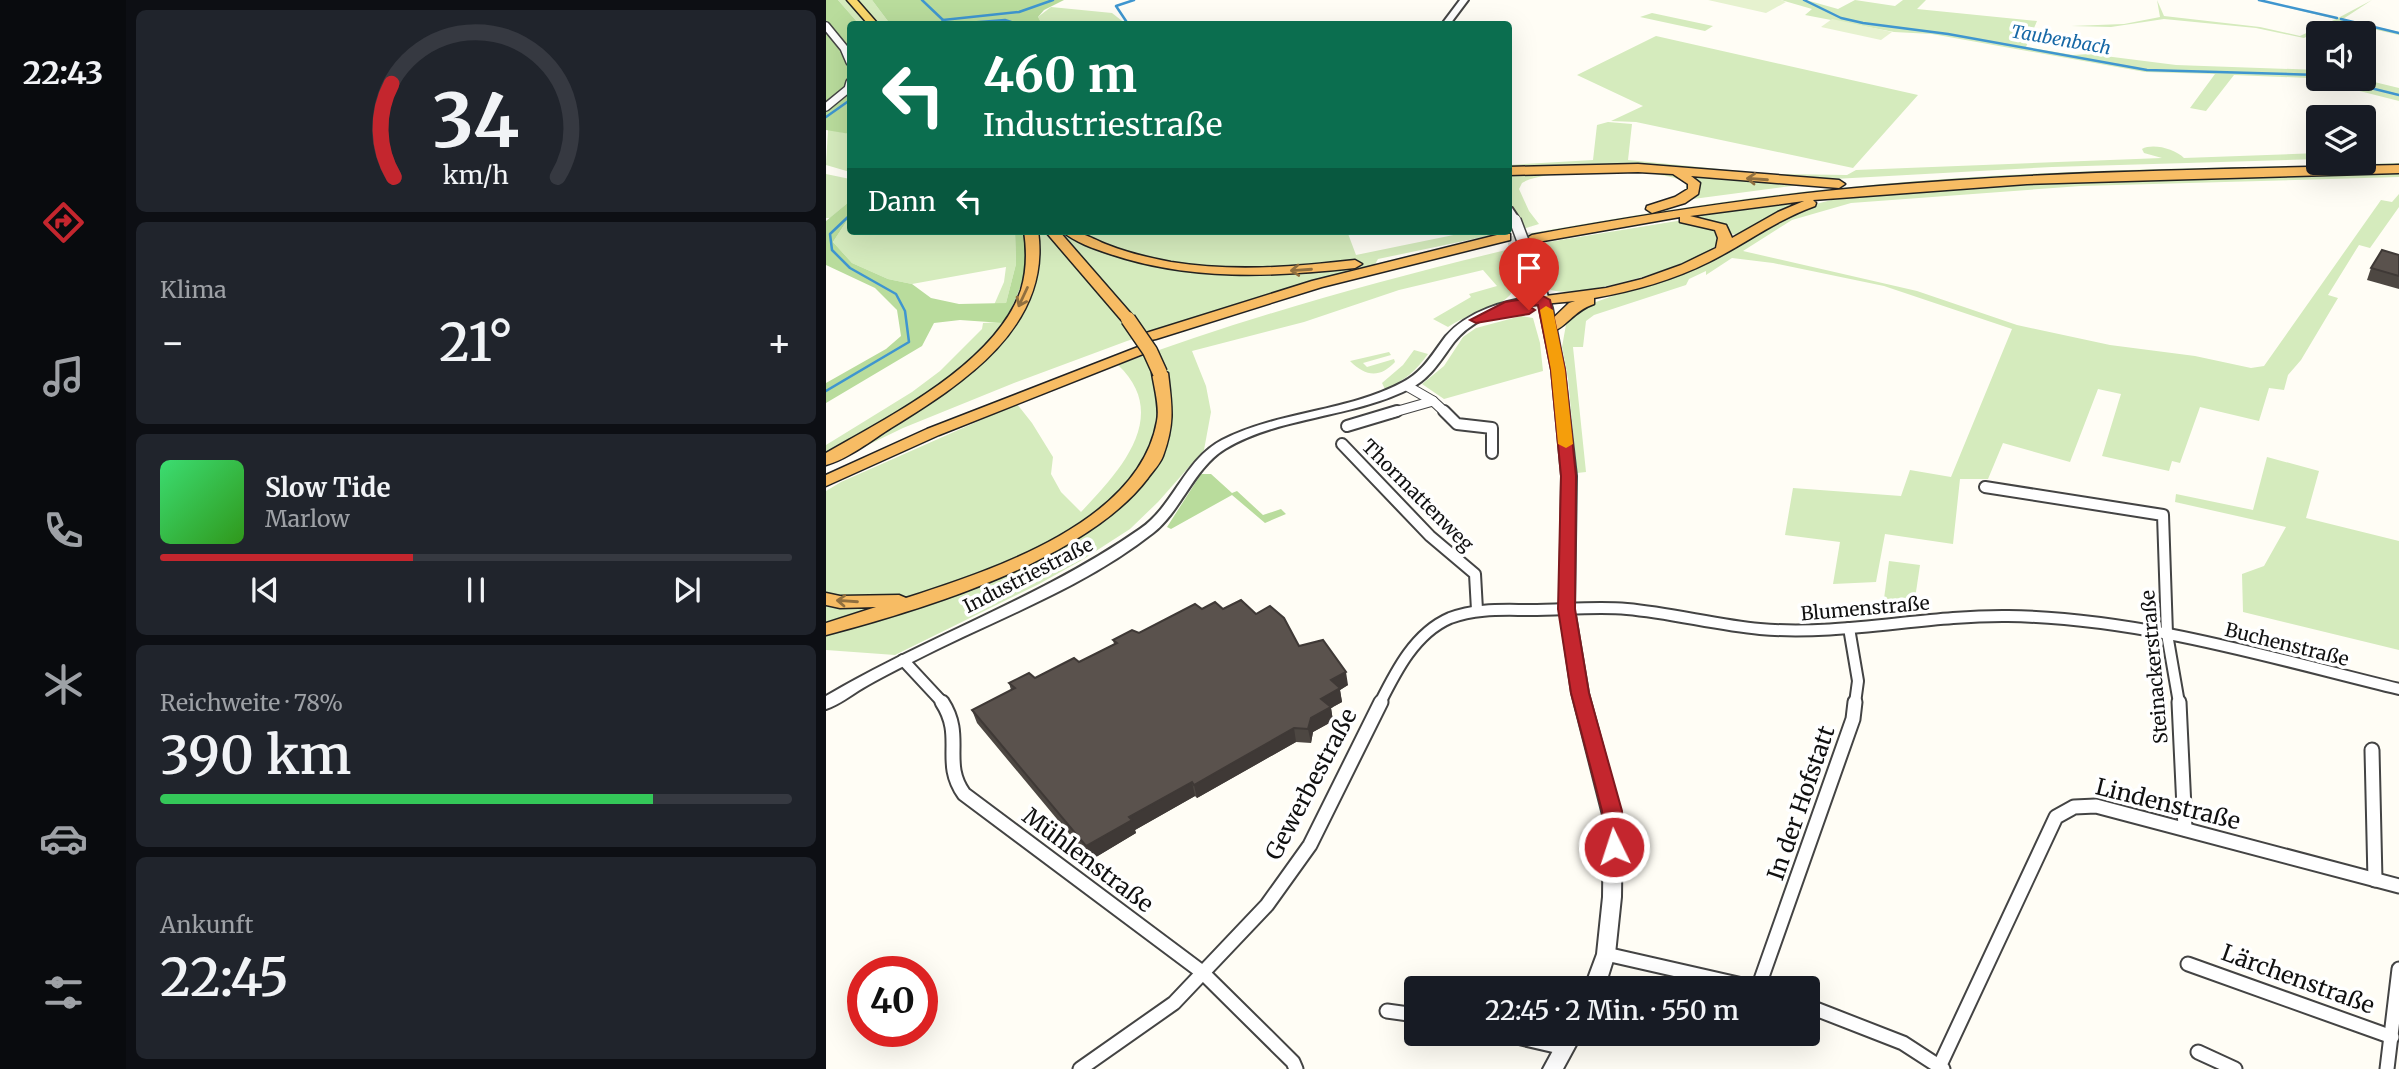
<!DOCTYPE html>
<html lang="de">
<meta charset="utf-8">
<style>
:root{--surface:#171b24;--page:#20242c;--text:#f1f3f6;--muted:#9ea1a6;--line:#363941;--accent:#c4262e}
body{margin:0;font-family:Merriweather,serif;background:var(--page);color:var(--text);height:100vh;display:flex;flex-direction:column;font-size:26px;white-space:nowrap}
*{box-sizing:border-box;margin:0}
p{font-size:23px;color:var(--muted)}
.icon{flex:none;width:38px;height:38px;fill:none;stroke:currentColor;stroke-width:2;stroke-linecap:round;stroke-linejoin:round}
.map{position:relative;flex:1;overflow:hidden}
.details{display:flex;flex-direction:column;gap:10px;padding:10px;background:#0d0f14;width:700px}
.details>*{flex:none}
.guide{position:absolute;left:21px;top:21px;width:665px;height:214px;border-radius:7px;box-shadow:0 7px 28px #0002;background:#0b6e4f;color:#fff;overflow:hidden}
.fabs{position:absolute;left:1480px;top:21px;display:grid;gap:14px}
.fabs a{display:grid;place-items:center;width:70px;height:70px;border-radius:7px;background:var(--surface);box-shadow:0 7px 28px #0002;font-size:35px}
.speed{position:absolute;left:21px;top:956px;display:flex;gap:14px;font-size:35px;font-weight:700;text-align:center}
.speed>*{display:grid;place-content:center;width:91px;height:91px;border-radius:50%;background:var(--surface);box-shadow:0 7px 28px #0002;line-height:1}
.speed .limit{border:10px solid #d22;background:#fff;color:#111}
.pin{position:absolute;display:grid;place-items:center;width:60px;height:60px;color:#fff;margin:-72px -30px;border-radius:50% 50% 50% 0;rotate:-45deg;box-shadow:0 0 7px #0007}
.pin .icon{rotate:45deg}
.me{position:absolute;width:77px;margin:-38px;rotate:356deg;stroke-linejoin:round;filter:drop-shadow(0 0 5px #0008)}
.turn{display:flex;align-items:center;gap:24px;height:147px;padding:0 21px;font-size:32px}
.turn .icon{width:91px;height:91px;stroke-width:2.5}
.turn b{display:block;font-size:49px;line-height:60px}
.then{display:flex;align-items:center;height:66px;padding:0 21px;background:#0003;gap:14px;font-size:26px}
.big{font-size:52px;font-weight:600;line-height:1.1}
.details .widget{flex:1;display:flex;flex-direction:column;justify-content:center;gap:10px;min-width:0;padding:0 24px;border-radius:10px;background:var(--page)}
.details .dial{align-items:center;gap:0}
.dial svg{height:182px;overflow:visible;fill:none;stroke:var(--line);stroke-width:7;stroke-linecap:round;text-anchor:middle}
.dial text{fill:var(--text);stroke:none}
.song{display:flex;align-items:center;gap:21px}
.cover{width:84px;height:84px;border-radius:10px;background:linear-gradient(135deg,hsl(140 70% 55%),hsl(110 70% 35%))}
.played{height:7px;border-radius:4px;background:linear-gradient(90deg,var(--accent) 40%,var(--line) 40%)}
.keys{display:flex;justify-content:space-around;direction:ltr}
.heat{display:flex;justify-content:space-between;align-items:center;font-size:38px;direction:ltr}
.charge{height:10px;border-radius:5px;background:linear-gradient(90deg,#34c759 78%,var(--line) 0)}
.trip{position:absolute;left:578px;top:976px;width:416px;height:70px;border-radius:7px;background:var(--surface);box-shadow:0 7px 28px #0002;font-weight:600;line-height:70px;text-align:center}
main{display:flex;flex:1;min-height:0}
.menu{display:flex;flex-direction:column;width:126px;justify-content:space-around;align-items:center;background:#090b0e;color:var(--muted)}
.menu .icon{width:49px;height:49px}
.menu .selected{color:var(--accent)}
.menu b{font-size:32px;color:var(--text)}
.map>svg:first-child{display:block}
.green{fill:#d5ebbd}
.forest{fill:#b9dc9c}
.pitch{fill:#e6f2cf}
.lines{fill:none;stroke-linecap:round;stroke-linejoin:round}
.stream{stroke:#3f96cf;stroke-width:2.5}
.trunk-tunnel{stroke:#dbdad3;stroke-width:14;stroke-dasharray:14 7;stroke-linecap:butt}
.minor-far3-casing{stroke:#444;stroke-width:10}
.minor-far2-casing{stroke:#444;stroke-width:11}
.minor-far1-casing{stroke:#444;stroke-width:14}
.minor-casing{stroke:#444;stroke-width:17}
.tertiary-casing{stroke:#444;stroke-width:4}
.primary-casing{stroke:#222;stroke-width:3}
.trunk-casing{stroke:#222;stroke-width:3}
.minor-far3{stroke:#fff;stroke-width:7}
.minor-far2{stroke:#fff;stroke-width:9}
.minor-far1{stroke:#fff;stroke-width:10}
.minor{stroke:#fff;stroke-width:13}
.tertiary{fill:#fff;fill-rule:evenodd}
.primary{fill:#f9d66b;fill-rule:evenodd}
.trunk{fill:#f7bc64;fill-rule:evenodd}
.tertiary-bridge-casing{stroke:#444;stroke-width:14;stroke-linecap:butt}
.trunk-bridge-casing{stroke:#222;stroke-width:17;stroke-linecap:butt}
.tertiary-bridge{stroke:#fff;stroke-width:11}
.trunk-bridge{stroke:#f7bc64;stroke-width:14}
.wall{fill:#4d4742}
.shaded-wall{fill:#3f3936}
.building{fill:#5a524d;stroke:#3f3936;stroke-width:2}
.oneway{stroke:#906f3f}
.route{fill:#c4262e;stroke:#7f191e;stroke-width:2}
.slow{fill:#f59e0b}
.labels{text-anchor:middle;stroke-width:7;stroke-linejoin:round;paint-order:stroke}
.far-water-label{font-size:18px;font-style:italic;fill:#1768a6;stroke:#fff}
.street-label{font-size:19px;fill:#111;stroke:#fff}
.near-street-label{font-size:23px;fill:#111;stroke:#fff}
</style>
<main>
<nav class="menu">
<b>22:43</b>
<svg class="icon selected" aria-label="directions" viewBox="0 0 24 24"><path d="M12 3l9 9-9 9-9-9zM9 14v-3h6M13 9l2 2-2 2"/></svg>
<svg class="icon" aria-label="music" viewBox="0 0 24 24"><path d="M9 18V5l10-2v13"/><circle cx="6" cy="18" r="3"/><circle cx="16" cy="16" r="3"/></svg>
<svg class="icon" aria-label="phone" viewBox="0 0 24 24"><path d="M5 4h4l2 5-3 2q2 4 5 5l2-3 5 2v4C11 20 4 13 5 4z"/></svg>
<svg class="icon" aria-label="climate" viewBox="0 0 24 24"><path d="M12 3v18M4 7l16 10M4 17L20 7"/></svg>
<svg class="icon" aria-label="car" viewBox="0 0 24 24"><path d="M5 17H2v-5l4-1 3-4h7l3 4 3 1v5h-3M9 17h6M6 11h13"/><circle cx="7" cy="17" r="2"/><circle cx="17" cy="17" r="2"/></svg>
<svg class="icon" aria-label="filters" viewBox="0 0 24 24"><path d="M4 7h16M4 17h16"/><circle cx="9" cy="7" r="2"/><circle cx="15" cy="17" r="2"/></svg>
</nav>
<section class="details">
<div class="widget dial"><svg viewBox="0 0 100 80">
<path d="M14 69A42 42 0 1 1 86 69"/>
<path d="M14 69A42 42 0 0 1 13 28" stroke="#c4262e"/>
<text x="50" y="56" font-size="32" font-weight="700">34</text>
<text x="50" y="72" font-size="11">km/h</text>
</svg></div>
<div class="widget"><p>Klima</p>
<div class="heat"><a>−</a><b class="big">21°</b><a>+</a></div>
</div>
<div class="widget">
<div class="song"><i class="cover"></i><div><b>Slow Tide</b><p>Marlow</p></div></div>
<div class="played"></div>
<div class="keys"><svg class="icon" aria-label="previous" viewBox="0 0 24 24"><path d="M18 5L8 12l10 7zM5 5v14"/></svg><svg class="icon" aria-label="pause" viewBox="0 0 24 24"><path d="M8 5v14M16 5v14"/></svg><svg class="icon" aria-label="next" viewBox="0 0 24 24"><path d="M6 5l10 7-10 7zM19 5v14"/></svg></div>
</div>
<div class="widget"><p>Reichweite · 78%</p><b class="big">390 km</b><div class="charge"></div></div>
<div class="widget"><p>Ankunft</p><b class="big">22:45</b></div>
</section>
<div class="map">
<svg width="1573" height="1069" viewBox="0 0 1573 1069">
<rect width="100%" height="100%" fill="#fffdf5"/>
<!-- green -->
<g class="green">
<path d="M12 0H46L64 24H33Z"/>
<path d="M955 0H980L1012 9 1029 0 1069 6 1077 0H1100L1091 9 1211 21 1200 47 1247 55 1263 54 1350 65 1492 70 1493 79H1536L1573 88V101L1482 78 1408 75 1380 111 1364 108 1389 74 1319 72 1106 34 1068 32 979 15 986 9Z"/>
<path d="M1331 0 1338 16 1434 27 1474 36 1510 19 1430 0 1512 18 1546 0 1517 19 1573 32V35L1512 21 1478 38 1430 28 1338 19 1285 27 1245 26 1298 24 1334 17Z"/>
<path d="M225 7 286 13 300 24H216L212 17Z"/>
<path d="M826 13 887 26 879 31 814 17Z"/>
<path d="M830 36 1092 95 1027 168 810 122 785 121 817 106 751 75Z"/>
<path d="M782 122 806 124 802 160 944 174 1021 175 1030 170 1336 158 1318 153 1316 149C1327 143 1349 149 1358 158L1493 153V159L1226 167 990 180 980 184 837 203 860 191V183C838 167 719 168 696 183L693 189 703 211 713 224 700 228 552 259 548 266 411 304 301 341 188 383 77 428 13 459 0 460V445L86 392 114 371 156 329 157 323 177 322 195 291 199 231H521L530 255 647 231H682L683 165 767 160 771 125Z"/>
<path d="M2 129 24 134V172L0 165Z"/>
<path d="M1573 163V167C1377 172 1180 178 984 194 889 202 795 220 701 237L700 234C815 214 929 195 1045 185 1220 168 1397 169 1573 163Z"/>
<path d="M1573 171V177L1255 186 1025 203 966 220 917 251 1091 291 1191 325 1284 345 1369 356 1425 368 1438 366 1555 200 1566 202 1573 194V207L1544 248 1533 245 1502 295 1512 298 1475 360 1462 375 1458 390 1443 388 1433 421 1374 407 1354 463 1346 461 1343 471 1276 456 1295 394 1272 389 1244 462 1177 443 1162 479H1134L1127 544 1059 534 1050 582 1007 584 1014 542 959 535 967 488 1075 496 1084 470 1125 477 1186 329 1058 286 947 263 906 258 880 275V271L863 279 860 285 768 315 760 321 757 347H747L760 472 751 473 742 379 736 347 741 319 756 307 831 280 954 218 990 204 1017 197 1182 184Z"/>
<path d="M0 174 24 179V201L4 218H0Z"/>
<path d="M974 200 911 235 906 234 897 224 867 216Z"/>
<path d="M24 216V231H189L190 264 180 303 168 305 178 282 180 267 86 284 62 279 26 263 7 242Z"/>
<path d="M851 221H866L894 231V242C875 264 747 302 723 289L704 245Z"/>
<path d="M684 249C706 312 662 300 622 327L607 319 645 297 643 294 671 286 657 270 573 290 478 322 366 351 380 386 385 412 378 450 332 502 304 529 256 560 213 584 69 655 0 650V491L15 482 191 404 206 423 227 457 225 474 235 492 255 512C293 472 346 416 292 365 420 317 552 281 684 249Z"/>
<path d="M695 316 707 318 714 343 717 371 618 399 596 384 618 366 637 337 650 328Z"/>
<path d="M588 350 602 354C590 371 578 381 559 389L556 383 577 365Z"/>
<path d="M563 352 565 355 537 363 541 367 568 359 569 362C554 378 540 377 524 361Z"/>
<path d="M1441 457 1493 471 1480 518 1573 541V650L1417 612 1416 574 1438 566 1460 527 1349 502 1350 494 1427 510Z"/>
<path d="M1063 561 1094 565 1087 612 1056 614Z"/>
</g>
<!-- forest -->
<g class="forest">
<path d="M0 0H12L33 24H24V134L0 130Z"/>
<path d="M46 0H238L218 10 212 17 216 24H64Z"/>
<path d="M24 201V216L7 242 26 263 62 279 86 284 105 298 133 304 180 303 190 264 189 231H199C202 271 197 288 177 323L134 320 108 323 96 346 0 403V383L60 349 75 336 71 310 49 288 0 265V221Z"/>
<path d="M375 474H385L406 493 411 491 437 515 455 509 460 514 439 523 406 495 345 529 341 527Z"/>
</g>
<!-- pitch -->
<g class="pitch">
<path d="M882 0H955L960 2 940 13Z"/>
<path d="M1006 19 1066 32 1055 40 995 27Z"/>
</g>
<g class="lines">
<!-- stream -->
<g class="stream">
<path d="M96 0 117 20 115 24"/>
<path d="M978 0 1015 18 1037 23 1122 34 1321 70 1493 75"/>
<path d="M1433 0 1511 18"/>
<path d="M1515 19 1573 33"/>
<path d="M117 20 193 12 227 0"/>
<path d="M128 24 179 20 191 24"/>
<path d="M302 24 290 6 308 0"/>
<path d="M1508 79 1573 95"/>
<path d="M0 117 24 100"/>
<path d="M0 391 83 342 79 311 70 294 24 268 6 250 4 234 24 215"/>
</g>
<!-- trunk-tunnel -->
<path class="trunk-tunnel" d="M682 244 706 239"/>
<!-- minor-far3 casing -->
<g class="minor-far3-casing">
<g id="minor-far3">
<path d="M0 26 18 48 24 62"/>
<path d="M0 107 22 89 24 82"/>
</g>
</g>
<!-- minor-far2 casing -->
<g class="minor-far2-casing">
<g id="minor-far2">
<path d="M581 386 607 401 620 413"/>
<path d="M565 413 607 401"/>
</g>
</g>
<!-- minor-far1 casing -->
<g class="minor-far1-casing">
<g id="minor-far1">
<path d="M618 411 631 424 666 428V453"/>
<path d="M521 426 571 411"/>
<path d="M516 444 604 536 649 574 651 610"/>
<path d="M1159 487 1337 515 1341 634 1353 703"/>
<path d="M1023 628 1032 681 1029 703"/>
<path d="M77 660 117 703"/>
<path d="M554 703C570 671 589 633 624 618 650 608 677 610 704 610 737 610 769 606 801 609 846 613 890 625 934 629 1017 636 1099 615 1182 616 1315 618 1445 658 1573 689"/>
</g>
</g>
<!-- minor casing -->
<g class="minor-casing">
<g id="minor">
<path d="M116 702C139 737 115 762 138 794L376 972 467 1062 470 1069"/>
<path d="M1353 702 1359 829"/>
<path d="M1546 750 1549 880"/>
<path d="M780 954 934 989"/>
<path d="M1362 964 1566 1037"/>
<path d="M932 988 1027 719 1029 702"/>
<path d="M982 1006 1077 1043 1117 1069"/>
<path d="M561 1011 590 1015"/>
<path d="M678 1034 738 1048"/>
<path d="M1372 1052 1409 1069"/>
<path d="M1114 1065 1230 817 1248 807 1270 806 1573 886"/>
<path d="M254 1069 348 1003 441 905 484 845 555 702"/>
<path d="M1561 1069 1573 969"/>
</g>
</g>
<!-- tertiary casing -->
<g class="tertiary-casing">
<g id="tertiary">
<path d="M634 0H642L624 24H616Z"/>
<path d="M682 207 686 208 694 220 693 222H685L682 218Z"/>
<path d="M703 254 708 257 726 308 738 370 750 476 748 609 762 693 796 819 795 897 789 954 778 989H758L771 954 777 897 778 819 746 693 734 609 736 476 726 370 713 304C682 307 648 317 628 342 615 359 605 378 585 388 527 418 454 416 399 449 367 469 356 510 327 533 255 590 164 621 84 663 68 671 52 679 37 688 25 695 13 705 0 709V696C102 636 217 597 314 529 348 506 358 460 396 440 453 411 521 412 577 382 597 372 607 353 620 336 642 311 679 300 711 297L698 257Z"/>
<path d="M736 1034H756L737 1069H717Z"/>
</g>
</g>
<!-- primary casing -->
<g class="primary-casing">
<path id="primary" d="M21 0H31L52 24H42Z"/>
</g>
<!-- trunk casing -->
<g class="trunk-casing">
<g id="trunk">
<path d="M812 164 1013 180 1019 184 1013 188 865 176 874 183 872 194 859 203 826 213 820 209 821 206 849 197 862 189V184L847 174 812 172 682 175V167Z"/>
<path d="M1573 165V173L1201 184 987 200 990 203 989 206C950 220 919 244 883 262 847 280 808 291 768 298V304C747 311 740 328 725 332L718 328 720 325 743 303 749 301 717 304 710 300 712 297 780 288 816 279 855 265 890 248 892 238 889 230 854 222V217L706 243 699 239 706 235C821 214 936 196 1053 186 1226 171 1400 169 1573 165ZM978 201 952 212 906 238 900 225 864 216Z"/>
<path d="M198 231H212C226 327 136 384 65 428 46 440 22 459 0 465V453C64 416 169 364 195 290 201 270 201 251 198 231Z"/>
<path d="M219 231H233L307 316 309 319 307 322H297Z"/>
<path d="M236 231C257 231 264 238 282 245 302 253 324 258 345 262 406 272 468 267 529 260L536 264 529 268C447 277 364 281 284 254 269 249 248 242 236 231Z"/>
<path d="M679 233 684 234V240L496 287 330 339 325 340 318 336 320 333 486 281Z"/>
<path d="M312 347 319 351 317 354 113 435 0 486V475L101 429Z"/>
<path d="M334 368 342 373C346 407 349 423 337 456 334 464 327 471 322 478 260 560 98 609 0 635V623L50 607 14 608 0 605V593L14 596 73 595 80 598C166 570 313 523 331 421 334 407 328 387 326 373Z"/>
</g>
</g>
<!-- minor-far3 -->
<use href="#minor-far3" class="minor-far3"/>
<!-- minor-far2 -->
<use href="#minor-far2" class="minor-far2"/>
<!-- minor-far1 -->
<use href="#minor-far1" class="minor-far1"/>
<!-- minor -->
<use href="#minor" class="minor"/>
<!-- tertiary -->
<use href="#tertiary" class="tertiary"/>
<!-- primary -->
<use href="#primary" class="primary"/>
<!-- trunk -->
<use href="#trunk" class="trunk"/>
<!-- tertiary-bridge casing -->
<g class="tertiary-bridge-casing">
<path id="tertiary-bridge" d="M689 220 703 257"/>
</g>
<!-- trunk-bridge casing -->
<g class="trunk-bridge-casing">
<path id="trunk-bridge" d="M302 319 324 351 334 373"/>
</g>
<!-- tertiary-bridge -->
<use href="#tertiary-bridge" class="tertiary-bridge"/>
<!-- trunk-bridge -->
<use href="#trunk-bridge" class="trunk-bridge"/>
</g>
<!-- wall -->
<g class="wall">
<path d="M1573 255V289L1541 280 1545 268Z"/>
<path d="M376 609H397L430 614 522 685 514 690 516 702 505 708 507 721 487 732 485 743 470 742 371 798 369 796 309 830 310 833 265 860 151 723 146 710 185 690 183 683 209 678 253 662 288 644 287 640 313 633Z"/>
</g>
<!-- shaded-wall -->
<g class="shaded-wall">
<path d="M520 672 522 685 514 690 516 702 505 708 507 721 487 732 485 743 482 729 485 718 505 680Z"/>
<path d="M468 728 470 742 371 798 368 785Z"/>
<path d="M366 782 369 796 309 830 310 833 265 860 260 846 303 817Z"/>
</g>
<!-- building -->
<g class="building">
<path d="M1556 250 1573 255V276L1545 268Z"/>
<path d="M415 600 430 614 444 606 458 618 473 646 497 640 520 672 505 680 514 688 495 699 505 707 485 718 482 729 468 728 368 785 366 782 303 817 306 820 260 846 146 710 189 688 183 683 203 673 209 678 248 658 253 662 291 643 287 640 306 630 313 633 369 604 376 609 389 602 397 609Z"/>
</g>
<!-- one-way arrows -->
<defs><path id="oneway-shaft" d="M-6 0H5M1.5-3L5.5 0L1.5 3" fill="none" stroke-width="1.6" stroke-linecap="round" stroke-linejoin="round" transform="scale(1.75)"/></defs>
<g class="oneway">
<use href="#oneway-shaft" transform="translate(931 179) rotate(-176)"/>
<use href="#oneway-shaft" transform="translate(475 270) rotate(176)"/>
<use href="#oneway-shaft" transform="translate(197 297) rotate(115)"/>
<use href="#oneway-shaft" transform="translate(21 601) rotate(-176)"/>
</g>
<!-- route -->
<path class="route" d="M717 296 724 300 739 370 750 476 749 609 763 693 796 811 798 847 795 852 788 854 781 852 778 847 776 811 745 693 732 609 735 476 725 370 712 305 703 306 709 310 703 314 650 323 644 320 679 302Z"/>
<!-- slow -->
<path class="slow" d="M720 306 727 310 739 370 747 444 740 448 732 444 725 370 714 310Z"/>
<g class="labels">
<!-- far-water labels -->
<g class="far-water-label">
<text transform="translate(1235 40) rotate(10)" y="6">Taubenbach</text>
</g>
<!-- street labels -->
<g class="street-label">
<text transform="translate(592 495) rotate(45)" y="7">Thormattenweg</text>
<text transform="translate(202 575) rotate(-27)" y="7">Industriestraße</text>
<text transform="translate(1039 608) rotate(-5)" y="7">Blumenstraße</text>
<text transform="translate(1461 644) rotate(14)" y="7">Buchenstraße</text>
<text transform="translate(1328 667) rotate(-95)" y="7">Steinackerstraße</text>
</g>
<!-- near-street labels -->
<g class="near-street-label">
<text transform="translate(485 784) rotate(-62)" y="8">Gewerbestraße</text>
<text transform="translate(975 803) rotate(-71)" y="8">In der Hofstatt</text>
<text transform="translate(1342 804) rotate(14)" y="8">Lindenstraße</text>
<text transform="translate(262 860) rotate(37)" y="8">Mühlenstraße</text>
<text transform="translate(1472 979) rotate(20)" y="8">Lärchenstraße</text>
</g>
</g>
</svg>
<div class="fabs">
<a><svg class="icon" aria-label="sound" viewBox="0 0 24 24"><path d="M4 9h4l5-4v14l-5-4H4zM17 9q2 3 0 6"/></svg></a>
<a><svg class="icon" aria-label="layers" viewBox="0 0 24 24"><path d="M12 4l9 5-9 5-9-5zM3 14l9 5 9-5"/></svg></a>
</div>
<div class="speed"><div class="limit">40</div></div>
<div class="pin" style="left:703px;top:310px;background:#d93025"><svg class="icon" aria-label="arrive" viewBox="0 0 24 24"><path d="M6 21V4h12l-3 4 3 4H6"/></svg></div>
<svg class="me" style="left:788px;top:847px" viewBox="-20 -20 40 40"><circle r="17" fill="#c4262e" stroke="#fff" stroke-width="3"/><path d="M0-11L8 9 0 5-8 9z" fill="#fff"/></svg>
<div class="trip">22:45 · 2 Min. · 550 m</div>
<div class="guide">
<div class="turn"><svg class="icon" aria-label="left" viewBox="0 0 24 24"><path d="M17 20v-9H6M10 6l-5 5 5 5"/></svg><div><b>460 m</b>Industriestraße</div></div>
<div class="then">Dann<svg class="icon" aria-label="left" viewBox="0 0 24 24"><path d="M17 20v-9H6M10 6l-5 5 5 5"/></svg></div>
</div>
</div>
</main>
